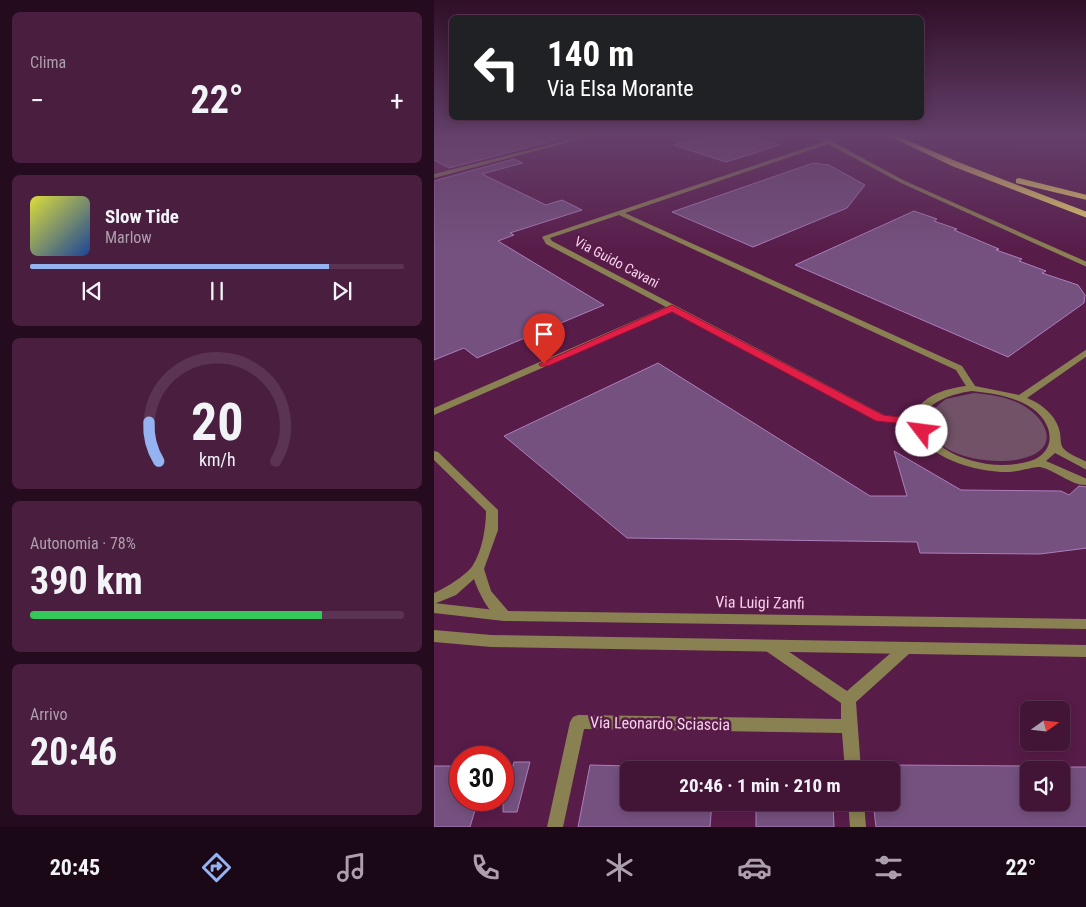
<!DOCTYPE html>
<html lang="it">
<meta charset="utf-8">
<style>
:root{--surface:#421537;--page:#491e3f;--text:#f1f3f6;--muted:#ae9fad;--line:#5a3452;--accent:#95b2f1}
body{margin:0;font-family:"Roboto Condensed",sans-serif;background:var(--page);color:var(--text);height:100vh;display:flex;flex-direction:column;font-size:19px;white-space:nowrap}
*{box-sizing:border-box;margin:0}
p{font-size:16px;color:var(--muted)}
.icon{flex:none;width:28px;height:28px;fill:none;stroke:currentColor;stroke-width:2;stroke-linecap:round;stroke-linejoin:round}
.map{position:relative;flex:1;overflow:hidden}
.side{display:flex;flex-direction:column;gap:12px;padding:12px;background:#240c1e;width:434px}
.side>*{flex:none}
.top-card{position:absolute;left:15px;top:15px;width:475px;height:105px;border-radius:8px;box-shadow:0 2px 12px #0003,0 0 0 1px var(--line);background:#202124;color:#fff;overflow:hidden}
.needle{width:32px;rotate:75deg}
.controls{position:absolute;left:586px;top:701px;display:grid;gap:10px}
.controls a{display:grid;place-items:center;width:50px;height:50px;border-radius:8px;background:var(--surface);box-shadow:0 2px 12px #0003,0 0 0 1px var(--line);font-size:25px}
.speed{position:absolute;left:15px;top:746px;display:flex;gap:10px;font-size:25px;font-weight:700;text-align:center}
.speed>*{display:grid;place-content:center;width:65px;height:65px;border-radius:50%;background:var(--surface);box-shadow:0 2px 12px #0003,0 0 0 1px var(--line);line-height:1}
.speed .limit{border:8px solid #d22;background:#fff;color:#111}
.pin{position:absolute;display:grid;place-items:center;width:42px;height:42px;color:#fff;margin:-51px -21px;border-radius:50% 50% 50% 0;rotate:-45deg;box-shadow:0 0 5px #0007}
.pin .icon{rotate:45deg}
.me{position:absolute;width:55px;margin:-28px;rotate:300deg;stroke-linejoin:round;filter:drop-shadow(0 0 4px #0008)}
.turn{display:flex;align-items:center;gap:18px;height:105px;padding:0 15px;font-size:22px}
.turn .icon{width:65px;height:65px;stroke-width:2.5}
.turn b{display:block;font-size:35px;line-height:42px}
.big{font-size:38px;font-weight:700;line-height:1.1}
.side .tile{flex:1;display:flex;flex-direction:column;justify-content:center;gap:8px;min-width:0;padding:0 18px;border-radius:8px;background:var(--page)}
.side .dial{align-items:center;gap:0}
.dial svg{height:130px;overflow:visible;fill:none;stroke:var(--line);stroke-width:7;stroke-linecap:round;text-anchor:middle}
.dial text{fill:var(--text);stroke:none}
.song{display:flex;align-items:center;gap:15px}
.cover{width:60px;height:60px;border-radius:8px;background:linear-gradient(135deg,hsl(60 70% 55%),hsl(220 70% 35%))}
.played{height:5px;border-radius:2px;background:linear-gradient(90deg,var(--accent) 80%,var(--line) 80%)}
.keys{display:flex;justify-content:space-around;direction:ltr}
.heat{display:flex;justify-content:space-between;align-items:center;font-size:28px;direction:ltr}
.charge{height:8px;border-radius:4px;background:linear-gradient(90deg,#34c759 78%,var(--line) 0)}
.trip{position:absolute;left:186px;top:761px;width:280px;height:50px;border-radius:8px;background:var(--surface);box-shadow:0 2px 12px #0003,0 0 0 1px var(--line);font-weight:700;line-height:50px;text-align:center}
.tab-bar{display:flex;height:80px;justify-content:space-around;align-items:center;background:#1a0816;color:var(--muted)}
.tab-bar .icon{width:35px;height:35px}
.tab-bar .selected{color:var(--accent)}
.tab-bar b{font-size:22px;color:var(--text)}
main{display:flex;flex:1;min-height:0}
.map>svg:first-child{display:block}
.green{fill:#715267}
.building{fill:#75517f;stroke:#ae7ebc}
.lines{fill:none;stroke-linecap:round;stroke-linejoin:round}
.minor{fill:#8a8153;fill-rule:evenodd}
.tertiary{fill:#8a8153;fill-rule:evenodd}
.trunk{fill:#ecd768;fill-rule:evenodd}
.route{fill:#e11d48;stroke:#92132f}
.labels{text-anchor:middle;stroke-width:5;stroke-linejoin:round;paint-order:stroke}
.street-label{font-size:14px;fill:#f6d1ea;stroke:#581c49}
.near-street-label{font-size:16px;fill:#f6d1ea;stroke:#581c49}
</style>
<main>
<section class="side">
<div class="tile"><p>Clima</p>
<div class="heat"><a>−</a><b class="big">22°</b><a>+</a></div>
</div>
<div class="tile">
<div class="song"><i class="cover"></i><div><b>Slow Tide</b><p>Marlow</p></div></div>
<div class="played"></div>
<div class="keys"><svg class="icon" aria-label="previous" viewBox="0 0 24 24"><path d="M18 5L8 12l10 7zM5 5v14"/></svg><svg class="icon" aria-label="pause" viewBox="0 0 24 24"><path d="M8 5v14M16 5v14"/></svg><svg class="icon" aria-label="next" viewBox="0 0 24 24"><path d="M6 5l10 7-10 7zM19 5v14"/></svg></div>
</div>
<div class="tile dial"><svg viewBox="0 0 100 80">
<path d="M14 69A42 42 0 1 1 86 69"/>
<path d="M14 69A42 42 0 0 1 8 45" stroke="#95b2f1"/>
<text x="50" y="56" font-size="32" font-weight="700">20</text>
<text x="50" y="72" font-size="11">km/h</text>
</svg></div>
<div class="tile"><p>Autonomia · 78%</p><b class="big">390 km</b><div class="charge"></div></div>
<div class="tile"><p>Arrivo</p><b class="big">20:46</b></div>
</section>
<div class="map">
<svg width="653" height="827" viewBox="0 0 653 827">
<rect width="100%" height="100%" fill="#581c49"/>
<!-- green -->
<path class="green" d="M540 393C564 395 591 400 606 420 648 478 477 474 496 412L512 399Z"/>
<!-- building -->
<g class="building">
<path d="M0 136H118L119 141 15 168 0 160Z"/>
<path d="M272 136H317L346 145 292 162 239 145Z"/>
<path d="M80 159 89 163 48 174 112 205 128 200 148 210 76 233 80 235 64 241 170 305 43 358 30 348 0 360V181Z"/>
<path d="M379 163 395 165 431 185 413 208 319 247 238 212Z"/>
<path d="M480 211 503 219 500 221 523 229 520 230 565 249 562 250 588 259 585 261 612 271 608 273 644 285 651 295 650 303 574 357 361 265Z"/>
<path d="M224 363 436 496H473L460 451 527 490 627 491 635 495 645 486 653 487V548L606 554 486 553 483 542 193 538 70 436Z"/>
<path d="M80 762H96L83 812H69V766H79Z"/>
<path d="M156 765 195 766V802H278L276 827H144Z"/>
<path d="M458 765 595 766V802H628V767H653V827H442L439 802H458Z"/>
<path d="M0 766H26V800H44L36 827H0Z"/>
<path d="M322 802H399L400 827H322Z"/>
</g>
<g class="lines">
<!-- minor -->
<g class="minor">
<path d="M150 136H158L0 178V174Z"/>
<path d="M381 136H386L397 141 471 181 653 262V267L467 183 394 144 191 213 528 366 541 386 585 395 653 349V356L593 398C608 404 623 416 626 433 627 439 626 443 629 448 634 454 645 458 653 462V470L621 453 612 461 653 479V485C638 486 621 470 606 467 601 466 583 472 576 472 545 473 490 459 480 425L443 420 239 311 0 415V408L232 307 112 244 108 237 110 236 390 142ZM185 215 522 370 532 386C510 389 485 396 479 419L450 415 118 241 116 238ZM538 391C557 393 576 396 593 405 622 421 626 457 588 463 563 468 533 463 511 449 464 418 501 396 538 391Z"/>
<path d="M0 451 4 452 64 510V530L50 569 57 591 75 612 77 616 75 620C59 625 44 591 40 579L22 595 0 604V593C10 589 33 575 39 565 48 551 52 528 52 511L0 460Z"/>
<path d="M337 641 342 643 413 691 466 645 471 643 476 645 478 649 476 653 422 702 427 770H411L408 733 150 729 129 827H113L136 722 139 717 144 715 407 719V703L332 651 330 647 332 643Z"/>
<path d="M414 802H430L432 827H416Z"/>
</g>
<!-- tertiary -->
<g class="tertiary">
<path d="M0 603 70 611 653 619V629L70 621 0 613Z"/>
<path d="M0 630 57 635 653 645V657L57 647 0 642Z"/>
</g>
<!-- trunk -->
<g class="trunk">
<path d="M455 136H463L524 162 653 212V218L518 166Z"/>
<path d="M585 178 653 195V200L582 183V179Z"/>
</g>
</g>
<!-- sky -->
<linearGradient id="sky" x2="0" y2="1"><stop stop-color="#300f28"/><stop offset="0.54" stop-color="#64406a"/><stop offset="1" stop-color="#64406a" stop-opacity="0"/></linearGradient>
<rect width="653" height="251" fill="url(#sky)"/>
<!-- route -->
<path class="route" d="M238 305 449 415 489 420 493 431 488 435 483 434 480 425 442 421 238 312 114 366H106L105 364Z"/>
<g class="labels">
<!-- street labels -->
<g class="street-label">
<text transform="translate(183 262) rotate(28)" y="5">Via Guido Cavani</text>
</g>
<!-- near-street labels -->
<g class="near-street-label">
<text transform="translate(326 602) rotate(1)" y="6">Via Luigi Zanfi</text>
<text transform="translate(226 723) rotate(1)" y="6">Via Leonardo Sciascia</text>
</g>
</g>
</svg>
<div class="controls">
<a><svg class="needle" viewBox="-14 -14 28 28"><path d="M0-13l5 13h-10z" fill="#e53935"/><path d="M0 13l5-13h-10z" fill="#ae9fad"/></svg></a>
<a><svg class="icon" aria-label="sound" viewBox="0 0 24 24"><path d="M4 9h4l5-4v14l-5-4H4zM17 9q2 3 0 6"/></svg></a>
</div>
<div class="speed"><div class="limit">30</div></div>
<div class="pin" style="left:110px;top:364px;background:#d93025"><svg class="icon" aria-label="arrive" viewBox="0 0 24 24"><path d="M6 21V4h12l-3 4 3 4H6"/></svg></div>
<svg class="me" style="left:488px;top:431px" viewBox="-20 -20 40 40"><circle r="19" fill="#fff"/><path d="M0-13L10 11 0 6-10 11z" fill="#e11d48"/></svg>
<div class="trip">20:46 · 1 min · 210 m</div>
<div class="top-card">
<div class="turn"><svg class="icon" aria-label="left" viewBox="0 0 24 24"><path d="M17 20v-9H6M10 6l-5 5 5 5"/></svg><div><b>140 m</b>Via Elsa Morante</div></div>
</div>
</div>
</main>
<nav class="tab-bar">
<b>20:45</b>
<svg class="icon selected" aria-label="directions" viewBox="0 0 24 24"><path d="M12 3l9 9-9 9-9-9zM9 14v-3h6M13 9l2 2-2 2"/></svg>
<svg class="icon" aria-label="music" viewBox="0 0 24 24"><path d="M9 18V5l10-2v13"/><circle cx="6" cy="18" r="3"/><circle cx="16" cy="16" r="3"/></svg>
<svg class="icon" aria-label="phone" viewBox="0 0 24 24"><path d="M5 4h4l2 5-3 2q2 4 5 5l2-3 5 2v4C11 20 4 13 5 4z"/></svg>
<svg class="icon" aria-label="climate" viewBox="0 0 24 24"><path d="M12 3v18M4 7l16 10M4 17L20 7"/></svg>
<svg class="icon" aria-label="car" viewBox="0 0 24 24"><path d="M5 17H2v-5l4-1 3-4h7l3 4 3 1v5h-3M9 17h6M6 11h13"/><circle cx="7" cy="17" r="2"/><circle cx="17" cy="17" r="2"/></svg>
<svg class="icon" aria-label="filters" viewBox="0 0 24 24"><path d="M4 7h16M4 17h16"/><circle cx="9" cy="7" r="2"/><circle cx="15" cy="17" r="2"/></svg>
<b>22°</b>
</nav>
